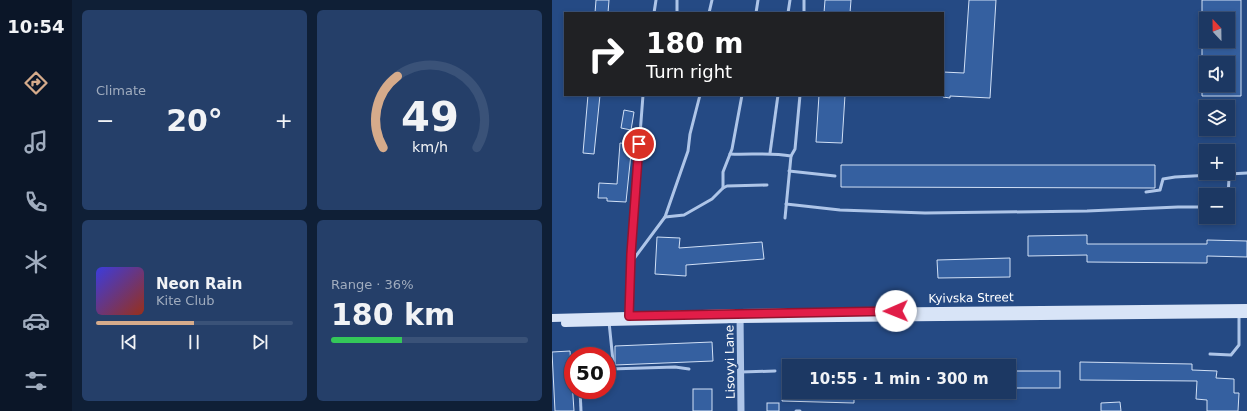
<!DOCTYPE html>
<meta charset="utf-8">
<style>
:root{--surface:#1c3863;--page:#253f69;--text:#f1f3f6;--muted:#a0acbe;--line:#3a5278;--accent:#d6ab8b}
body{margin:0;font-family:"DejaVu Sans",sans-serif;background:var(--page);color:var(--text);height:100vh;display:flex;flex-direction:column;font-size:15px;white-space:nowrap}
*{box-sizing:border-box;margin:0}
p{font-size:13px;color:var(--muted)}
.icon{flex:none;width:22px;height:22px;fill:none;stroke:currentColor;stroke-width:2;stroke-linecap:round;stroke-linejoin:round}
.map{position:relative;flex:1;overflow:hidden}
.sheet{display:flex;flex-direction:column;gap:10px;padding:10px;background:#0f1f36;width:480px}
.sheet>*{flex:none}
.guide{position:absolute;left:12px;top:12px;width:380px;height:84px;border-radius:0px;box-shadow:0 2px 6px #0003,0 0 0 1px var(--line);background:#202124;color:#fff;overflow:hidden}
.needle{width:26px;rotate:338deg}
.controls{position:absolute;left:647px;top:12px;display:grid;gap:8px}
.controls a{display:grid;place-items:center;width:36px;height:36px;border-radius:0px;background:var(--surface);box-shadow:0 2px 6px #0003,0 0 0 1px var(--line);font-size:20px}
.speed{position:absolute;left:12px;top:347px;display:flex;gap:8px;font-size:20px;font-weight:700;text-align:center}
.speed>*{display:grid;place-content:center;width:52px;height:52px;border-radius:50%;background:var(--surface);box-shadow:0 2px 6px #0003,0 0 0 1px var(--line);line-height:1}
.speed .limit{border:6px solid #d22;background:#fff;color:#111}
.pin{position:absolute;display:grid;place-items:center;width:34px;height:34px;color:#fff;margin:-17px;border:2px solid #fff;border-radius:50%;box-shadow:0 1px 4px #0007}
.me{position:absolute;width:44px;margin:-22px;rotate:269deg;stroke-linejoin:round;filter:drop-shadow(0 0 3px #0008)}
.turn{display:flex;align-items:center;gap:14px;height:84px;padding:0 16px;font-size:18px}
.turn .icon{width:52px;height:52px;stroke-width:2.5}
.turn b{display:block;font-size:28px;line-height:34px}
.big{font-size:30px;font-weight:800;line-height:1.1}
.sheet .card{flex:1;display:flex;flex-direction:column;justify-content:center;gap:6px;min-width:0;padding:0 14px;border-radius:6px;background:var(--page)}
.sheet .dial{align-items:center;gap:0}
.dial svg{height:104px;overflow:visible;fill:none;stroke:var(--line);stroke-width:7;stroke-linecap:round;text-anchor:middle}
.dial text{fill:var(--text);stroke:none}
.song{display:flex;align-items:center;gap:12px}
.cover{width:48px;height:48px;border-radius:6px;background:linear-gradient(135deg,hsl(240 70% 55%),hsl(10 70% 35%))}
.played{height:4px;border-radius:2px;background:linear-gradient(90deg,var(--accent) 50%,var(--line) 50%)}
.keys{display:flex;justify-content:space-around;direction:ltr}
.heat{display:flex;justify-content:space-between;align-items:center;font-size:22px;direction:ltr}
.charge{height:6px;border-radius:3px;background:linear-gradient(90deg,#34c759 36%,var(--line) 0)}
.sheet .tiles{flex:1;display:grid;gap:10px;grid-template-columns:repeat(2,1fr)}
.trip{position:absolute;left:230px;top:359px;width:234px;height:40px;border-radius:0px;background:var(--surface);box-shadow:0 2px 6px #0003,0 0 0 1px var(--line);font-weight:800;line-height:40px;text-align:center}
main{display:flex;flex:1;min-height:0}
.menu{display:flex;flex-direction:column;width:72px;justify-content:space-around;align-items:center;background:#0b1628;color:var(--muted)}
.menu .icon{width:28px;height:28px}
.menu .on{color:var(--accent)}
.menu b{font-size:18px;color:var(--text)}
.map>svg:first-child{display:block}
.building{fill:#3560a0;stroke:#d1e0f6}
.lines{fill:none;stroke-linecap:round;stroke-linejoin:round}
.service{stroke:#aec5e8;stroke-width:3}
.tertiary{stroke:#aec5e8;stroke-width:7}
.secondary{stroke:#d8e4f7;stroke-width:8}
.route-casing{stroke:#92132f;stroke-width:10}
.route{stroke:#e11d48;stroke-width:7}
.labels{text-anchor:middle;stroke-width:4;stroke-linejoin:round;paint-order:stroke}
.street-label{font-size:12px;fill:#fff;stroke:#254a84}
</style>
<main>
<nav class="menu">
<b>10:54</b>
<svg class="icon on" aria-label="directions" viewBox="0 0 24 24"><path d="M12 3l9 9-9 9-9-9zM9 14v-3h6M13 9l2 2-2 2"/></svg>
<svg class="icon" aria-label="music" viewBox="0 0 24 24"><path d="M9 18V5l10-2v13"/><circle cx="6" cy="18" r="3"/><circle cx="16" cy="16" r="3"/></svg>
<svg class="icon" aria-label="phone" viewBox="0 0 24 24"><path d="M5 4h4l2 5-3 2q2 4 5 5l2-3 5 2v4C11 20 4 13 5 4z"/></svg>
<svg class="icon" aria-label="climate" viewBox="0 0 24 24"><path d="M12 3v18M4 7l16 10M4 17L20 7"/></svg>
<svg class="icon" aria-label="car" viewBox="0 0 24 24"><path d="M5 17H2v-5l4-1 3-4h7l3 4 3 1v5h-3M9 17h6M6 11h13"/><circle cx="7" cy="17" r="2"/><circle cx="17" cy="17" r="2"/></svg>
<svg class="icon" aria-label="filters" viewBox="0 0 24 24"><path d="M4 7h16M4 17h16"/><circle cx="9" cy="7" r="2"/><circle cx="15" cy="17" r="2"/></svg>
</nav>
<section class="sheet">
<div class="tiles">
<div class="card"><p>Climate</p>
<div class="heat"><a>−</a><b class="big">20°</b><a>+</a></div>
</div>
<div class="card dial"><svg viewBox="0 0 100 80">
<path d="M14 69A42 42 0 1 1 86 69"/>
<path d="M14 69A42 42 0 0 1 25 14" stroke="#d6ab8b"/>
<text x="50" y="56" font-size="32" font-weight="700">49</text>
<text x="50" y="72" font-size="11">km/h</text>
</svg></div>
<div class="card">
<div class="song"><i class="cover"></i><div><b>Neon Rain</b><p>Kite Club</p></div></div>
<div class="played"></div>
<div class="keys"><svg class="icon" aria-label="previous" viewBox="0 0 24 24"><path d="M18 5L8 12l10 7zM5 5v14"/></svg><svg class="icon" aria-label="pause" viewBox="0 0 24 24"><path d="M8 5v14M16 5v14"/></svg><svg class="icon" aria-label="next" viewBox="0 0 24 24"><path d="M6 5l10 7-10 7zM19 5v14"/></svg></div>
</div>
<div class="card"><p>Range · 36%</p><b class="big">180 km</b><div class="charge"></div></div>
</div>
</section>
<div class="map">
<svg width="695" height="411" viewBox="0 0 695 411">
<rect width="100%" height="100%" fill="#254a84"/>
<!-- building -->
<g class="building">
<path d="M44 0H57L56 13H43Z"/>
<path d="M273 0H299L298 13H272Z"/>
<path d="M417 0H444L438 98 398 96V98L391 97V72L412 73Z"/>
<path d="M650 0H689V96H650V85H676V63H650V41H676V19H650Z"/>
<path d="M36 95H48L42 154 31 153Z"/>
<path d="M267 95H293L290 143 264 142Z"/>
<path d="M72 110 82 112 79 130 69 128Z"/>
<path d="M68 143 80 144 74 202 55 201V198H46L47 183 65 184Z"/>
<path d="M289 165H603V188L289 187Z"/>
<path d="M535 235V244H655V240L695 241V257L655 256V263L535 262V255L476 256V236Z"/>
<path d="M105 237 128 238 127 248 210 242 212 259 134 265V276L103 274Z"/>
<path d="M458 258V277L386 278 385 260Z"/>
<path d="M160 342 161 361 63 365V346Z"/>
<path d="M18 351 22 411H3L0 352Z"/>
<path d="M528 362 640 364V370L665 371 664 378 682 379V393H687L686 411H655V400L644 399 645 381 528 380Z"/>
<rect x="457" y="371" width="51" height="17"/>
<rect x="141" y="389" width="19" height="22"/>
<path d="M231 392H302V403L230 401Z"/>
<path d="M568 402 569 411H549V403Z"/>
<rect x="215" y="403" width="12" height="8"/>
</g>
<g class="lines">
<!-- service -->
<g class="service">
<path d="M125 0V13"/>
<path d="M102 13 104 0"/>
<path d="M157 13 160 0"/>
<path d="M204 13 206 0"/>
<path d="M236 13 238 0"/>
<path d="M252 13V0"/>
<path d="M218 153 226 95"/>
<path d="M178 154C198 155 219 152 239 156L233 218"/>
<path d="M239 156 243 149 248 95"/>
<path d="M237 171 283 176"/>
<path d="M171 188 175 186 215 185"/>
<path d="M594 192 608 190 611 179 623 177 695 173"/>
<path d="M676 197 677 178"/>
<path d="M234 204 288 210 373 213 535 211 626 207H654"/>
<path d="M113 217 132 215 160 199 171 188V172L180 149 190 95"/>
<path d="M78 264 113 217 136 151 138 134 148 95"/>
<path d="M77 316 79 254 91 95"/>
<path d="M658 354 679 355 687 345V316"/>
<path d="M55 369H58L61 361 57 322"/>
<path d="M58 369 123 367 137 369"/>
<path d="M189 372 223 371"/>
<path d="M28 390 29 411"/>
<path d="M244 411H248"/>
</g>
<!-- tertiary -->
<path class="tertiary" d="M188 313 189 411"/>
<!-- secondary -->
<g class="secondary">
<path d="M0 318 188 313 695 308"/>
<path d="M13 323 188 319 695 314"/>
</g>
</g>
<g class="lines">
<!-- route casing -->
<g class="route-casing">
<path id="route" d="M87 144 79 254 77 316 344 311"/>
</g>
<!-- route -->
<use href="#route" class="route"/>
</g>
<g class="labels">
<!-- street labels -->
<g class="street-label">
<text transform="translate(419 298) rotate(-1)" y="4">Kyivska Street</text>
<text transform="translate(178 362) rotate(-91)" y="4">Lisovyi Lane</text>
</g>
</g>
</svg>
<div class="controls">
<a><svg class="needle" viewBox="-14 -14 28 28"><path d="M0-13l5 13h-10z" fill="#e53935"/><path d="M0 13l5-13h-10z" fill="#a0acbe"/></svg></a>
<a><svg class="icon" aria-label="sound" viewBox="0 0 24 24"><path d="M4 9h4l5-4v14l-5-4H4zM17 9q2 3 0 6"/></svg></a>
<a><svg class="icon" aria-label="layers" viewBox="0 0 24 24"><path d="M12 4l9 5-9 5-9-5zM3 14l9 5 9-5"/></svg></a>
<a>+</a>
<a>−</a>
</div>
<div class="speed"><div class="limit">50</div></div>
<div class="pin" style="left:87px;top:144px;background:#d93025"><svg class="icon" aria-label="arrive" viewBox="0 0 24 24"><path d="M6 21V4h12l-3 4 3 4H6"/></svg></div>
<svg class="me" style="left:344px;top:311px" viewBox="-20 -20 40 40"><circle r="19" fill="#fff"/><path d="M0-13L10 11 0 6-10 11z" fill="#e11d48"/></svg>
<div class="trip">10:55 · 1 min · 300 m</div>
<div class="guide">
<div class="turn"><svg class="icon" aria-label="right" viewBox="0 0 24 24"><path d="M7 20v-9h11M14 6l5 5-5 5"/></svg><div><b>180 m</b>Turn right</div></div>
</div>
</div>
</main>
